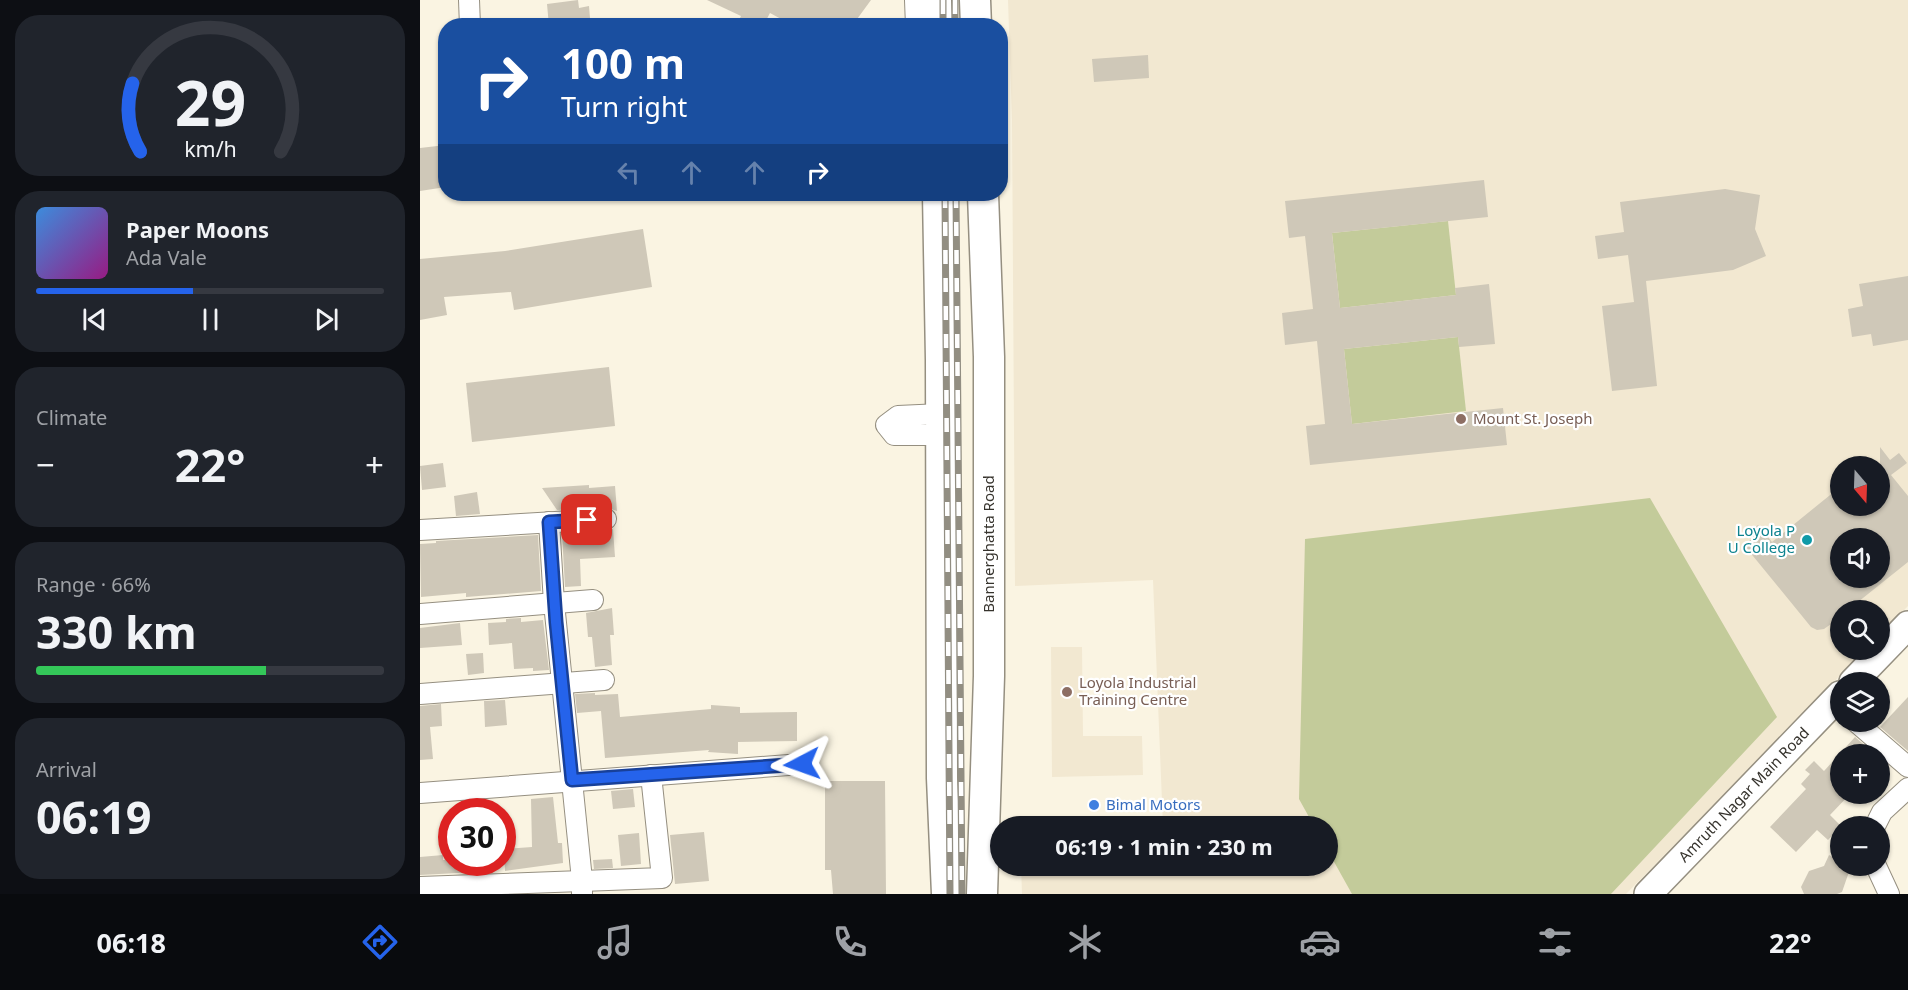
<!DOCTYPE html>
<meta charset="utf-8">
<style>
:root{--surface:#171b24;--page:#20242c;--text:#f1f3f6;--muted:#9ea1a6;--line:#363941;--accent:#2563eb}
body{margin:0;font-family:"Noto Sans",sans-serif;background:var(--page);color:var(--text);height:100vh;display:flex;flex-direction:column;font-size:22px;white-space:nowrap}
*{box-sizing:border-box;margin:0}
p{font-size:20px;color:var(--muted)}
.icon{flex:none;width:33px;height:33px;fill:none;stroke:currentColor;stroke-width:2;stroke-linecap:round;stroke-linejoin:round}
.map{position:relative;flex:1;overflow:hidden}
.sheet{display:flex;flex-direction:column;gap:15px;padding:15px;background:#0d0f14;width:420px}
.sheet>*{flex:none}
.banner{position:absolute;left:18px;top:18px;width:570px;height:183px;border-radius:24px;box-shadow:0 2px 4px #0004;background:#1a4fa0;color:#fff;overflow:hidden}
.needle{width:39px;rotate:161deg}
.buttons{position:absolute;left:1410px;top:456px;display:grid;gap:12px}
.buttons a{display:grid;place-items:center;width:60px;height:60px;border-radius:50%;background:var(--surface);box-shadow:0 2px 4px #0004;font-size:30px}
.speed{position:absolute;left:18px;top:798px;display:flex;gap:12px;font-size:30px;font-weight:700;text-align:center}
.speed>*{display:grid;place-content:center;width:78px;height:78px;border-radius:50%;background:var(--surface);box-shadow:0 2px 4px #0004;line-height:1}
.speed .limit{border:9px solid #d22;background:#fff;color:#111}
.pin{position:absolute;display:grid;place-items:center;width:51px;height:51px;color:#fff;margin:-26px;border-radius:12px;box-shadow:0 3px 9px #0006}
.me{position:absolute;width:66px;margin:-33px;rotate:266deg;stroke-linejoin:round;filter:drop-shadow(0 0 4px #0008)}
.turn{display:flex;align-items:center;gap:21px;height:126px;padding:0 24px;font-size:27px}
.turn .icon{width:78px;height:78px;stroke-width:2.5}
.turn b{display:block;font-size:42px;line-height:51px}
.lanes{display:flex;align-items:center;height:57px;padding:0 24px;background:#0003;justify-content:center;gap:30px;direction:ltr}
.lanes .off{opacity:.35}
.big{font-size:45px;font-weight:700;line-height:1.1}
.sheet .tile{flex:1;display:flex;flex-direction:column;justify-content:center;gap:9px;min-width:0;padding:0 21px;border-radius:24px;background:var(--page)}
.sheet .dial{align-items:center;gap:0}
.dial svg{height:156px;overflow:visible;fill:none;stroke:var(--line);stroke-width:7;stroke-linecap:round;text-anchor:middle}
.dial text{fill:var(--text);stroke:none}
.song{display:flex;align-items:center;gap:18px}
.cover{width:72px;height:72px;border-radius:9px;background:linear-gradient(135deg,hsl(210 70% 55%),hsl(310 70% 35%))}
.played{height:6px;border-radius:3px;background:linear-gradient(90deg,var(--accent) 45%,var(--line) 45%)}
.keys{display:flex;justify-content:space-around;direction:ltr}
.heat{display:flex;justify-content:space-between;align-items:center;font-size:33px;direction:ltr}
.charge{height:9px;border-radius:4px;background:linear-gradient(90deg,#34c759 66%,var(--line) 0)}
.trip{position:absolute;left:570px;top:816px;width:348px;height:60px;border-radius:30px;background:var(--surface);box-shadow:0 2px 4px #0004;font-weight:700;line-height:60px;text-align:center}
.dock{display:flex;height:96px;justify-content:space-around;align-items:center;background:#090b0e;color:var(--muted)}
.dock .icon{width:42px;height:42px}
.dock .selected{color:var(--accent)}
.dock b{font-size:27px;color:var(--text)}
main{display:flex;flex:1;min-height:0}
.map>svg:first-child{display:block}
.built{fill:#f2e8d1;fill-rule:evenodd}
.green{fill:#c3cb9a}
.building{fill:#cfc8b8;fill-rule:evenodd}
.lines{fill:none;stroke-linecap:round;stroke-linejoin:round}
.minor-casing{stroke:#958f80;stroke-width:22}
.secondary-casing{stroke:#958f80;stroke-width:30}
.primary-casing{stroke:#958f80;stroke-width:33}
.minor{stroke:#fff;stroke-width:20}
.secondary{stroke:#fff;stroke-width:27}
.primary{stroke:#fff;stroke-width:30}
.rail-casing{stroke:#928e82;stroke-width:7}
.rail{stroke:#fff;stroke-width:4.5;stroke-dasharray:14;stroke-linecap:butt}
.route-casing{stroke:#184099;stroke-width:15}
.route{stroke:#2563eb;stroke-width:10}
.education-dot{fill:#8d6e63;stroke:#fff;stroke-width:2}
.culture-dot{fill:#0f9aa8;stroke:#fff;stroke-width:2}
.shop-dot{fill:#3f7fe0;stroke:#fff;stroke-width:2}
.labels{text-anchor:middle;stroke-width:4.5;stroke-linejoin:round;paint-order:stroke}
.education-label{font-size:15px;fill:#785e54;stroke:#fff;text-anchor:start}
.culture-label{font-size:15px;fill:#0d838f;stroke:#fff;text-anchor:end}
.street-label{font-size:15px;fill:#36332d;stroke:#fff}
.shop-label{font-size:15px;fill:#366cbe;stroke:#fff;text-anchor:start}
</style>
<main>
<section class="sheet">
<div class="tile dial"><svg viewBox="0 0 100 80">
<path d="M14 69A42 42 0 1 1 86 69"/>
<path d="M14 69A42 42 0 0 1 10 34" stroke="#2563eb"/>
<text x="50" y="56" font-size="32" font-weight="700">29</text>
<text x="50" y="72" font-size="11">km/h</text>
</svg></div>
<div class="tile">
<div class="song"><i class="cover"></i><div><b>Paper Moons</b><p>Ada Vale</p></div></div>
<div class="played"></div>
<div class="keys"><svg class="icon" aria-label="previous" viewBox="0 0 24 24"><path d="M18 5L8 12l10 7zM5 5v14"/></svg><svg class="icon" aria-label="pause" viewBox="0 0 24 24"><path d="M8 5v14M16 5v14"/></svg><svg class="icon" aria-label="next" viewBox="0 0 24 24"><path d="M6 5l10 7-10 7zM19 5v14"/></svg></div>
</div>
<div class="tile"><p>Climate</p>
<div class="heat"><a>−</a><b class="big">22°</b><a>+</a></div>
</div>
<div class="tile"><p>Range · 66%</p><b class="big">330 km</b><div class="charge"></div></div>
<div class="tile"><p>Arrival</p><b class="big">06:19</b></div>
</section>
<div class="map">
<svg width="1488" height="894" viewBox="0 0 1488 894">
<rect width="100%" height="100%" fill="#faf4e2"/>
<!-- built -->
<g class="built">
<path d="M588 0H1488V606L1460 635V610H1420V650H1445L1206 894H602L601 866H908V826H743L733 580 595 586 592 120ZM1420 466H1460V506H1420ZM1420 538H1460V578H1420Z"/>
<path d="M631 647H662L663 736H722L723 775 632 777Z"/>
</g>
<!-- green -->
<g class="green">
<path d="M1028 221 1036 295 920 308 912 233Z"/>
<path d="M1038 337 1046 411 932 424 924 349Z"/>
<path d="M1230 498 1357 717 1191 894H932L908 851V826H894L879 799 885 539Z"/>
</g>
<!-- building -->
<g class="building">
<path d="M158 0 159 8 169 6 170 18 163 20 164 26H129L127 4Z"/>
<path d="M287 0H451L432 26H374L350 13 343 26H316L321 16Z"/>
<path d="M728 55 729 78 674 82 672 59Z"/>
<path d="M26 145V187L0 191V148Z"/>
<path d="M1064 180 1068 217 912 233 920 308 1036 295 1035 288 1069 284 1075 344 1039 347 1038 337 924 349 932 424 1083 408 1087 445 890 465 886 426 905 424 897 341 865 345 862 313 893 309 885 236 869 238 865 201Z"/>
<path d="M1305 189 1340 195 1335 229 1346 256 1313 270 1226 281 1237 386 1192 391 1182 306 1214 302 1208 255 1178 259 1175 236 1204 232 1200 202Z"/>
<path d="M223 229 232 287 94 310 91 292 24 297 27 315 0 320V259L85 251Z"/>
<path d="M1488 276V340L1453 346 1451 334 1432 337 1428 309 1443 306 1439 284Z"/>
<path d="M189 367 195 426 52 442 46 383Z"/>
<path d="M1460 447 1470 460 1479 453 1487 463 1471 475 1488 496V562L1428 610H1420V616L1411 624 1404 629 1397 630 1391 627 1324 545 1333 538 1328 533 1338 525 1352 542 1420 487V506H1460ZM1420 538H1460V578H1420Z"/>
<path d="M23 463 26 487 2 490 0 466Z"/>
<path d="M169 485V488L195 486 197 511 185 507 137 510 122 488Z"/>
<path d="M57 492 60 514 36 516 34 496Z"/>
<path d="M193 529 195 557 160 559 161 586 145 587 142 534 187 531Z"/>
<path d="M118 535 121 591 46 597V593L1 597 0 544 16 543V541Z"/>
<path d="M192 608 194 635H190L192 665 175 667 172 637H168L166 613Z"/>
<path d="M101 618V622L123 620 129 670 113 671V668L94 669 92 643 69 645 68 623 86 622V619Z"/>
<path d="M40 623 42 645 0 648V628Z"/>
<path d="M63 653 64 673 48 675 46 654Z"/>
<path d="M175 693V695L198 694 200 717 291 709V705L320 707V713L377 712V741L318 742V754L288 752 289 750 185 758 181 711 157 713 155 694Z"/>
<path d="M1488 697V751L1460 727Z"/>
<path d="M85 700 87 725 65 727 64 701Z"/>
<path d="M21 704 22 726 10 727 13 759 0 760V706Z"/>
<path d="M1435 737 1455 754H1420V794H1430L1410 815 1421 826 1408 840 1397 830 1376 852 1350 827 1386 789 1381 784 1390 774 1385 770 1394 761 1404 771Z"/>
<path d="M405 781H465L466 894H413L411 870H405Z"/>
<path d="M213 789 215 807 193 809 191 791Z"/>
<path d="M133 797 138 843H142L143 863 85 871 84 849 112 847 111 799Z"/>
<path d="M284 832 289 881 255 884 250 835Z"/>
<path d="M219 833 221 864 201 866 198 835Z"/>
<path d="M23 855V860L32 859V862H57V872L0 875V857Z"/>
<path d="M1409 855 1420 861V866H1431L1422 892 1417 894H1384L1381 887 1389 871 1404 866Z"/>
<path d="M192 859 193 868 174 869 173 860Z"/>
</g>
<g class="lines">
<!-- minor casing -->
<g class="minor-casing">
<g id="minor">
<path d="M49 0 50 26"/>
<path d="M495 0 496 26"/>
<path d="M521 414 478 416 466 425 474 435H522"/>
<path d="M129 522 134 603 162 880V894"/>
<path d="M0 530 186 519"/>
<path d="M0 614 173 600"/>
<path d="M0 694 184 680"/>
<path d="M1436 722 1488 767"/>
<path d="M0 793 382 764"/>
<path d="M1455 826 1462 812 1488 788"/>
<path d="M1456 866 1469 894"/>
<path d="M0 887 242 878 231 775"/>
</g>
</g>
<!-- secondary casing -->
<g class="secondary-casing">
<g id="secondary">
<path d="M1433 682 1488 625"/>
<path d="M1228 894 1420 695"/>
</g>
</g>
<!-- primary casing -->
<g class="primary-casing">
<g id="primary">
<path d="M516 0 517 26"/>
<path d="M555 0 556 26"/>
<path d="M518 194 521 360 522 778 527 894"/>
<path d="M562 894 569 676V357L563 194"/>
</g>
</g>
<!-- minor -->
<use href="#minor" class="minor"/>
<!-- secondary -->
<use href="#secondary" class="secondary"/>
<!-- primary -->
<use href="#primary" class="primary"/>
<!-- rail casing -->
<g class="rail-casing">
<g id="rail">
<path d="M523 0V26"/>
<path d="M535 0V26"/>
<path d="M525 194 530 894"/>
<path d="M536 194 542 894"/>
</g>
</g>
<!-- rail -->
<use href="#rail" class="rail"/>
</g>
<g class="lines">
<!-- route casing -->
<g class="route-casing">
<path id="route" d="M167 520 129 522 136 622 152 780 382 764"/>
</g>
<!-- route -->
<use href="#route" class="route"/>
</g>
<!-- markers -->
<g class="education-dot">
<circle cx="1041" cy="419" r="6"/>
<circle cx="647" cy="692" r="6"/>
</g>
<circle class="culture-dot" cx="1387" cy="540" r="6"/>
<circle class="shop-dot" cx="674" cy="805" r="6"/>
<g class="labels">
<!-- education labels -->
<g class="education-label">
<text x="1053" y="424">Mount St. Joseph</text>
<text x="659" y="688">Loyola Industrial<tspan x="659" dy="17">Training Centre</tspan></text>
</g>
<!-- culture labels -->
<g class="culture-label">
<text x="1375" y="536">Loyola P<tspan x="1375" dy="17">U College</tspan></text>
</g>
<!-- street labels -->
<g class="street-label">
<text transform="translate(569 544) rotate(-90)" y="5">Bannerghatta Road</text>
<text transform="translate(1324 795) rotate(-46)" y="5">Amruth Nagar Main Road</text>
</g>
<!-- shop labels -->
<g class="shop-label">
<text x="686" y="810">Bimal Motors</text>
</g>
</g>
</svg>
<div class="buttons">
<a><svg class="needle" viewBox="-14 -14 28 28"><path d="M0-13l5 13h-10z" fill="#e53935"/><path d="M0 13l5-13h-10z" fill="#9ea1a6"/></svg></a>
<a><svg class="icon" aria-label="sound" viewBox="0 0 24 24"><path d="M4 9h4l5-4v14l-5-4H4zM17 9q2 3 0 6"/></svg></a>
<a><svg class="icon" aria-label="search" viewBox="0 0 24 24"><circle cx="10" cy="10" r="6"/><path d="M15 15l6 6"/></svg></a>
<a><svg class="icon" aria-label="layers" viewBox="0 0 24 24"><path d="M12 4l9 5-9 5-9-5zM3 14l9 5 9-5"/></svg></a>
<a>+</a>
<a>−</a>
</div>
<div class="speed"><div class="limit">30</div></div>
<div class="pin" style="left:167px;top:520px;background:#d93025"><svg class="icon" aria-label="arrive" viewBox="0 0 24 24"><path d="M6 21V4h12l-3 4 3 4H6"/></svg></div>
<svg class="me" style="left:382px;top:764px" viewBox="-20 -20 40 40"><path d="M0-17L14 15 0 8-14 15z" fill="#2563eb" stroke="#fff" stroke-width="4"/></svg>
<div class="trip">06:19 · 1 min · 230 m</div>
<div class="banner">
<div class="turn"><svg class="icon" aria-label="right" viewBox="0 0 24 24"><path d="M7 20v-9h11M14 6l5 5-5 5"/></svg><div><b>100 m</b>Turn right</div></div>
<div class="lanes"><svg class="icon off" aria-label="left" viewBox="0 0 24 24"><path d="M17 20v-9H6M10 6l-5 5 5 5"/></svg><svg class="icon off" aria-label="ahead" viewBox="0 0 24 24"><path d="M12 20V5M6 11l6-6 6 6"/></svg><svg class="icon off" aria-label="ahead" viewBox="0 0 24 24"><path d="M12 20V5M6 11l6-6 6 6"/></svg><svg class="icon" aria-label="right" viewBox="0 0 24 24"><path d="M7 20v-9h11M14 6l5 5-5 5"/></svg></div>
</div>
</div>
</main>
<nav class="dock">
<b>06:18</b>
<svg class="icon selected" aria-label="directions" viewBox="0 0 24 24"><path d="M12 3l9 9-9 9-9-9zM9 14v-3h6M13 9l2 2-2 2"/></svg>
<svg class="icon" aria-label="music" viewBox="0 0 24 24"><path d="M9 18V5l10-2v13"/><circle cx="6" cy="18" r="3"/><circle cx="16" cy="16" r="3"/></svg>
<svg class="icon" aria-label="phone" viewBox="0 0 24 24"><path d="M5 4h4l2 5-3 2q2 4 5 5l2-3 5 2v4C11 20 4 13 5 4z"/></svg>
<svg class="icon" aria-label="climate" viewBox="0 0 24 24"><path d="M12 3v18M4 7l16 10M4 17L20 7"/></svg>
<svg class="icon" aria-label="car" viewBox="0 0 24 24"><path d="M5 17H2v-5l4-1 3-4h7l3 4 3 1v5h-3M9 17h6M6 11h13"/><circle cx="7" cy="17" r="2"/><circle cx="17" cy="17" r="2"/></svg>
<svg class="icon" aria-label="filters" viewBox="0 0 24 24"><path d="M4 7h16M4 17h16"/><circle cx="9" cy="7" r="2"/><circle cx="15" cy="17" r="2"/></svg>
<b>22°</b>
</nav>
